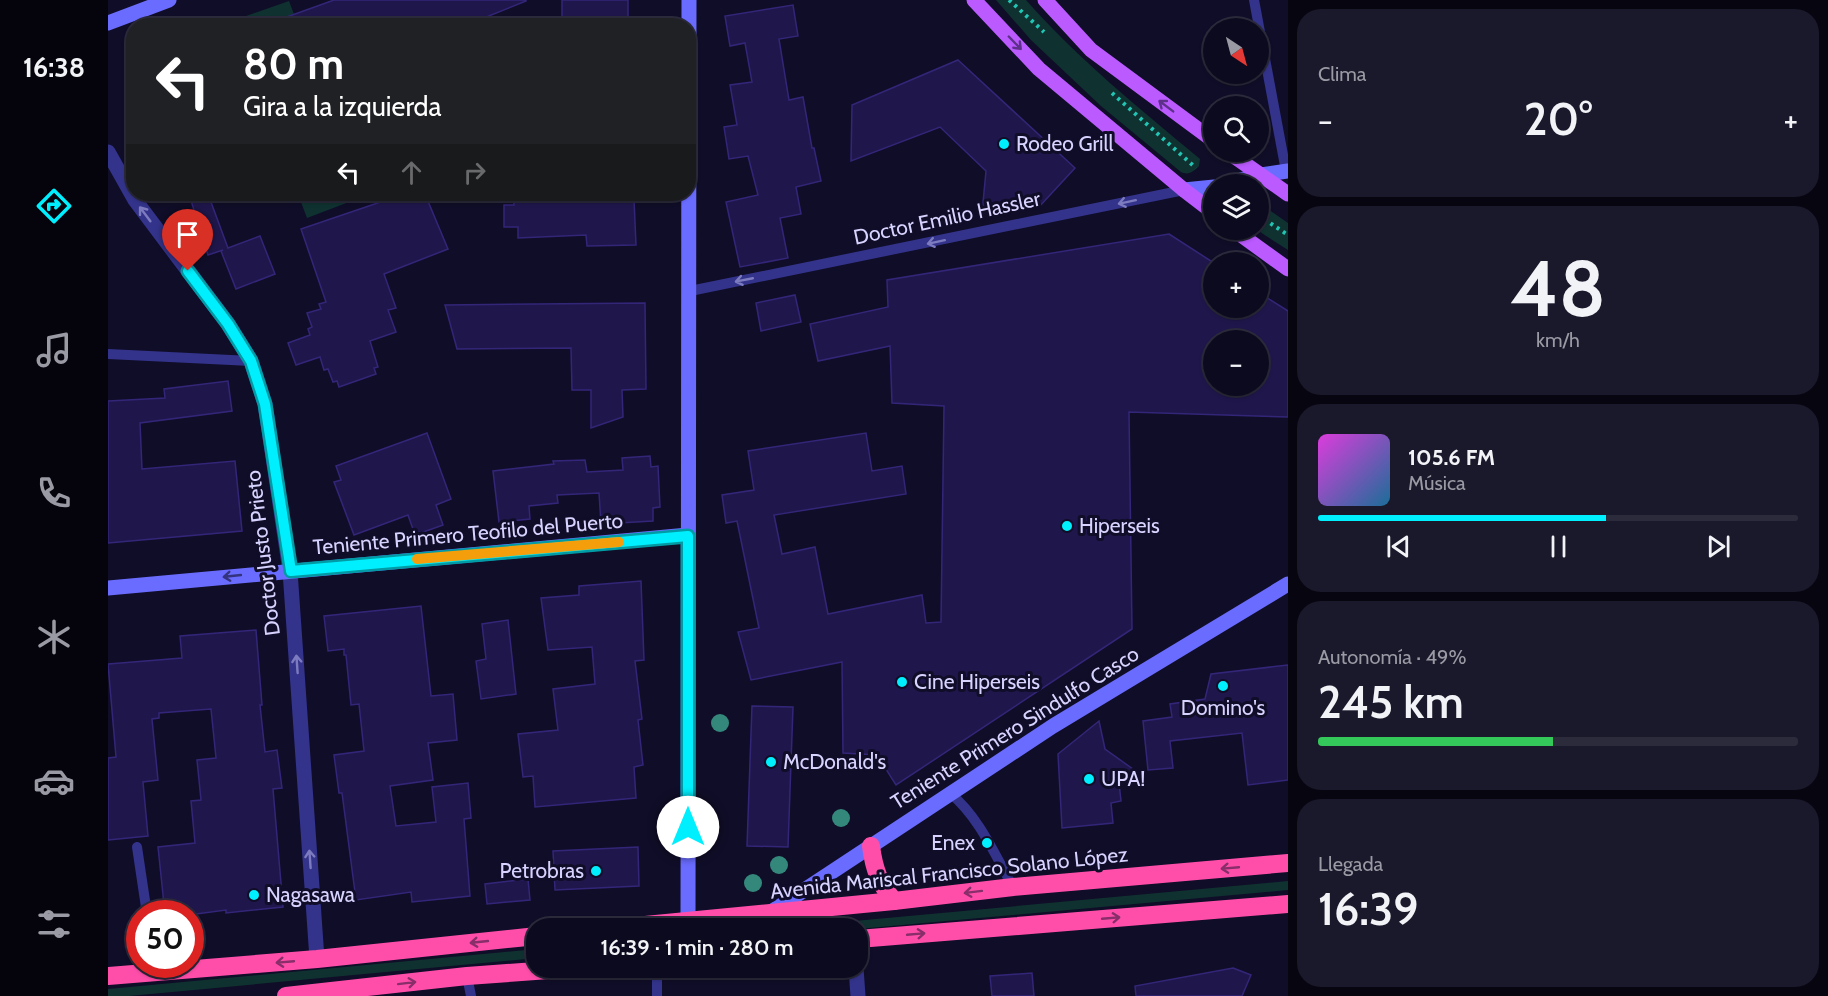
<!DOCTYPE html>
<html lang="es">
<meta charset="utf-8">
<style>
:root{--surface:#0c0a1e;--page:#1a182b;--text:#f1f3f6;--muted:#9a9aa4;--line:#2c2b3c;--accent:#00effe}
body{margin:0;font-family:Cabin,sans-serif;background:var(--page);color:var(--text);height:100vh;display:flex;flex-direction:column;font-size:22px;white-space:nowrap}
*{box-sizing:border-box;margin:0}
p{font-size:20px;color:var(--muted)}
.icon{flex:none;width:33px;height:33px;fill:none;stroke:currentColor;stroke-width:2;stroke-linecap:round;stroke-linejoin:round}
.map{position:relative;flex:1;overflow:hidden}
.panel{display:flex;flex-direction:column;gap:9px;padding:9px;background:#070610;width:540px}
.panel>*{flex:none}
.hud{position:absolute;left:18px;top:18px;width:570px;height:183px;border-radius:24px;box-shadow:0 2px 4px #0004,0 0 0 2px var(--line);background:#202124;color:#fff;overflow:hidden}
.needle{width:39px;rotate:144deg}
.controls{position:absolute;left:1095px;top:18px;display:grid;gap:12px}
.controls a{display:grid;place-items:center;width:66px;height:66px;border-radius:50%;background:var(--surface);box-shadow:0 2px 4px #0004,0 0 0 2px var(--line);font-size:30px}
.speed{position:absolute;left:18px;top:900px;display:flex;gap:12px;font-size:30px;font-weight:700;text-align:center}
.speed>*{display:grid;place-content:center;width:78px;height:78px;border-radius:50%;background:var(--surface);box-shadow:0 2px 4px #0004,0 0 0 2px var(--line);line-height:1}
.speed .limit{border:9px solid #d22;background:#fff;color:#111}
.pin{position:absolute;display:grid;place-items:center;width:51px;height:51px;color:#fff;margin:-62px -26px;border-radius:50% 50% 50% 0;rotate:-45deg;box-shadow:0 0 6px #0007}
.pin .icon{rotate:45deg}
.me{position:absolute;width:66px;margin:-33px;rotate:0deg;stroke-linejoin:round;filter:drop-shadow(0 0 4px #0008)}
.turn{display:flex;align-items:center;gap:21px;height:126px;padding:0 18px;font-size:27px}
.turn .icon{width:78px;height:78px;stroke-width:2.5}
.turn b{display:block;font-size:42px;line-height:51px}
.lanes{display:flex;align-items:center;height:57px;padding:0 18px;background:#0003;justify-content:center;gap:30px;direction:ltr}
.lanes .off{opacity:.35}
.big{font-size:45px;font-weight:600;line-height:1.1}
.panel .widget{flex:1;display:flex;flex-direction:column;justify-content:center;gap:9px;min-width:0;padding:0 21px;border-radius:24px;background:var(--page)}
.panel .dial{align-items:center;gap:0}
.dial b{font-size:78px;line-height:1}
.song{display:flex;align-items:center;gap:18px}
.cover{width:72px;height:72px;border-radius:9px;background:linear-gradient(135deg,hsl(300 70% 55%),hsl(200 70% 35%))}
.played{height:6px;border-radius:3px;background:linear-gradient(90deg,var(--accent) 60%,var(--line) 60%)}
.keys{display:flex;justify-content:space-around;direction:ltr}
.heat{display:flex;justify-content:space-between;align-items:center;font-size:33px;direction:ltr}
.charge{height:9px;border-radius:4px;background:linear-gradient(90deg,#34c759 49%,var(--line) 0)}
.trip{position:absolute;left:418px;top:918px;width:342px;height:60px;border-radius:24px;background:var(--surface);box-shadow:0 2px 4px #0004,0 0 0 2px var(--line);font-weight:600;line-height:60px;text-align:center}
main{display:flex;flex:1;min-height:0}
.dock{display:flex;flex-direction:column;width:108px;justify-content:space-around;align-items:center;background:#05040c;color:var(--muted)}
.dock .icon{width:42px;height:42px}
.dock .active{color:var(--accent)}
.dock b{font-size:27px;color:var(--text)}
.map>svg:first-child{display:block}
.green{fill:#0f3230}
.building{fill:#1f174b;stroke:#332679;stroke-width:1.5;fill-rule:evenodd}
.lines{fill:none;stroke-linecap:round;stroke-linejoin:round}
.path{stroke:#22c4b4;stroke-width:4;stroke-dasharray:3 4.5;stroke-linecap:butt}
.lane{stroke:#33338b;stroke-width:10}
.street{stroke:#33338b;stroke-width:15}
.secondary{stroke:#6a6cff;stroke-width:15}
.primary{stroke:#bb5aff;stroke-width:15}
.highway{stroke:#ff4eaa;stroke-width:18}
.tree{fill:#34887b}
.oneway{stroke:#5d3089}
.oneway2{stroke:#7d7bbf}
.oneway3{stroke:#34337e}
.oneway4{stroke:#882e69}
.route-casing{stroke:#009ba5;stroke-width:15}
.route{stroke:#00effe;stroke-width:10}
.slow{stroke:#f59e0b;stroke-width:10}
.poi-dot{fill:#00effe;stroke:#100d28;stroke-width:2}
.labels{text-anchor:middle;stroke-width:6;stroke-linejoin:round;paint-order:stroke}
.poi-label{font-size:21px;fill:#d7d3ff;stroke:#100d28;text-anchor:start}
.street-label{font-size:21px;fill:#d7d3ff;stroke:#100d28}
</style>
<main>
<nav class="dock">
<b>16:38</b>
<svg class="icon active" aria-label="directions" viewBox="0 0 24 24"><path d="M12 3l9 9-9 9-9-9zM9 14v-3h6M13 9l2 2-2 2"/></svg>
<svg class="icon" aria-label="music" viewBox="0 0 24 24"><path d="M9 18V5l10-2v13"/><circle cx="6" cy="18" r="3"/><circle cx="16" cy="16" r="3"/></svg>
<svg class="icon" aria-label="phone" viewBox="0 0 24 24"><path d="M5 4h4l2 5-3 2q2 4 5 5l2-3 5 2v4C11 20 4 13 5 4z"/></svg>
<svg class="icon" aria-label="climate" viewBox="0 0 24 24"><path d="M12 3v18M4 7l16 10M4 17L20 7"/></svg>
<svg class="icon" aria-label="car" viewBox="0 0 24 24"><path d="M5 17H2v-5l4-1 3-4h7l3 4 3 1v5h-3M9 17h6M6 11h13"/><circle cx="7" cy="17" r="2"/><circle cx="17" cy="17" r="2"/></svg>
<svg class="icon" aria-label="filters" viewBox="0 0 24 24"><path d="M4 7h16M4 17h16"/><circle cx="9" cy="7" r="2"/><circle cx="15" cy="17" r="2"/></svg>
</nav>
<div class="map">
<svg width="1180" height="996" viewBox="0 0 1180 996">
<rect width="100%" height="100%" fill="#100d28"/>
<!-- green -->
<g class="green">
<path d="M888 0H918C970 59 1032 109 1092 159L1091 166C1086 171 1081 176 1073 172L993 106 923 40Z"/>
<path d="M181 1 190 25 110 26Z"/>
<path d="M190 194H262L199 218Z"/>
<path d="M1151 203 1180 223V250L1149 230H1150Z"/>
<path d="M1180 881V890L750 929 678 928 681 927Z"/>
<path d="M429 949V958L21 996H0V989Z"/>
</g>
<!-- building -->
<g class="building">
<path d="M226 0H418V1L356 26H163L162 23Z"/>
<rect x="454" y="0" width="66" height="26"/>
<path d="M685 5 690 36 671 39 681 100 695 97 704 148H706L713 181 688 187 693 214 672 218 680 258 632 267 618 202 650 195 640 156 621 159 616 127 629 125 622 85 644 82 637 43 622 46 617 16Z"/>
<path d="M850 60 967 168 930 208 924 203 874 213 878 171 832 127 743 161 744 105Z"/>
<path d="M81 194H100L120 248 152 236 167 274 128 289 113 251 115 250 100 255Z"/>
<path d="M296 194H317L340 249 276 274 288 308 280 310 288 332 262 341 270 367 266 368 268 374 231 387 229 381 225 382 220 369 216 370 212 357 188 365 180 343 202 335 200 329 204 327 199 313 213 309 211 304 218 302 193 229Z"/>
<path d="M405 194H472V201L526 199 528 245 479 246 478 235 410 238V227H396V205H406Z"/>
<path d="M1061 234 1106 263V308H1150V292L1180 311V417L1021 412 1024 629 788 785 769 755 735 753 734 662 643 680 630 632 651 628 629 521 618 523 614 495 646 490 640 451 758 433 764 471 794 466 798 494 666 515 674 554 707 547 720 614 814 595 818 623 833 622 836 406 784 403 782 346 710 361 702 324 780 307 779 280ZM1106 340H1150V386H1106Z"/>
<path d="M687 295 693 322 653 331 648 303Z"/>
<path d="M537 303 538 389 514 390 515 417 483 428V390H464L463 348 349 349 337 305Z"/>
<path d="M120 381 124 411 32 423 34 469 127 461 134 531 0 543V401L57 398 56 389Z"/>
<path d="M319 433 343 499 328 505 335 525 307 535 300 515 246 535 226 482 233 480 228 466Z"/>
<path d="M542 456 543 467 550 466 552 507 545 508V521L493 524 491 493 449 495 450 503 421 506 422 519 391 522 385 471 446 464 445 461 477 460 479 472 515 470 514 458Z"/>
<path d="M533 581 536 660 527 661 534 719 530 720 535 765 526 767 528 798 427 807 425 776 415 777 410 734 450 730 445 689 487 684 484 647 440 650 433 598 471 595V586Z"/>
<path d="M313 606 323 696 345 694 349 740 320 743 325 780 282 786 288 826 328 822 324 787 360 783 363 818 356 819 362 896 304 902 303 892 248 900 234 793H231L226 755 256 751 251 704 243 705 238 655H236V649L220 651 216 616Z"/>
<path d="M400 620 408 694 373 699 368 661 378 659 374 624Z"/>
<path d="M148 630 154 705H152L157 752 169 750 174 788 165 789 175 907 118 913V910L88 914H57L50 847 87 843 83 801 93 800 89 760 108 758 103 709 51 713V718L44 719 50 780 35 782 40 836 0 840V758L8 757 0 664 74 658 72 636Z"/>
<path d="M1180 665V780L1140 785 1134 733 1062 741 1065 768 1040 770 1035 721 1064 717 1062 704 1097 699 1103 674Z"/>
<path d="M644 706 685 707 680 847 639 846Z"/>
<path d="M991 721 997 749 1029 772 1010 774 1013 801 1003 803 1005 823 954 828 950 754Z"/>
<path d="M530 847 531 886 447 890 445 851Z"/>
<path d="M420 879 422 900 379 904 377 884Z"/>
<path d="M1125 968 1143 975 1134 996H1028L1027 986Z"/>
<path d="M924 973 926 996H884L882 976Z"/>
</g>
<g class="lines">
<!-- path -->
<g class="path">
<path d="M901 0 936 32"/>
<path d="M1004 93 1088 168"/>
<path d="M1150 215 1180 235"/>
</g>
<!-- lane -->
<g class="lane">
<path d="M1146 0 1178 171"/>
<path d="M582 291 1076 190"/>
<path d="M0 354 143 361"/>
<path d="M842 793C871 817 887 855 905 887"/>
<path d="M29 847 39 914"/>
<path d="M549 968V996"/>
<path d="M359 976 363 996"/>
</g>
<!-- street -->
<g class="street">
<path d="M0 152 27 200 120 324 143 361 157 404 182 571 209 959"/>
<path d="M748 968 750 996"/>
</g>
<!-- secondary -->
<g class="secondary">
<path d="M0 23 61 0"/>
<path d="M1115 184 1153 175 1180 171"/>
<path d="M1076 190 1106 187"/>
<path d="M0 588 580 535"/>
<path d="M580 921 581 0"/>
<path d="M639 928 945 726 1180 584"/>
</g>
<!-- primary -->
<g class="primary">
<path d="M866 0 931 69 1076 190 1106 213"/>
<path d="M937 0 983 50 1106 141"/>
<path d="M1120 152 1180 194"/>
<path d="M1126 230 1180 269"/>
</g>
<!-- highway -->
<g class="highway">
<path d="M763 846C766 869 771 883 786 901"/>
<path d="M506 928 786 901 905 887 1180 863"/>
<path d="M750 939 1180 904"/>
<path d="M0 976 209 959 429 936"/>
<path d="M178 996 359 976 469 968"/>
</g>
</g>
<!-- trees -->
<g class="tree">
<circle cx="612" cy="723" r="9"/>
<circle cx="733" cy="818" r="9"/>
<circle cx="671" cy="865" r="9"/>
<circle cx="645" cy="883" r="9"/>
</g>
<!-- one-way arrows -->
<defs><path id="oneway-shaft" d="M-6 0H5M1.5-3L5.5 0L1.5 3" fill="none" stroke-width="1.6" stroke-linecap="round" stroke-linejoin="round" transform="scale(1.5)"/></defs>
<g class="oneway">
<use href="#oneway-shaft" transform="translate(907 43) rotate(46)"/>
<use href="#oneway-shaft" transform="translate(1058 106) rotate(-143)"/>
</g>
<g class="oneway2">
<use href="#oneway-shaft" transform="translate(1019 202) rotate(168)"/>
<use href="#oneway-shaft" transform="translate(37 214) rotate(-127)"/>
<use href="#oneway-shaft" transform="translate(828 242) rotate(168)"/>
<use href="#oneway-shaft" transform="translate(636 280) rotate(169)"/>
<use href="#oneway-shaft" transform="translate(189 664) rotate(-94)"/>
<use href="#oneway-shaft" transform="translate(202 859) rotate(-94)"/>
</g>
<use class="oneway3" href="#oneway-shaft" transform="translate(124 576) rotate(174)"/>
<g class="oneway4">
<use href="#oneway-shaft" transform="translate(1122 868) rotate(175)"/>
<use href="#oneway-shaft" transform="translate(865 892) rotate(173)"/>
<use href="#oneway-shaft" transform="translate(1003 918) rotate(-5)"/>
<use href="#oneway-shaft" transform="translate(808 934) rotate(-5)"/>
<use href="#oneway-shaft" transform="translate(371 942) rotate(174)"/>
<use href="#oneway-shaft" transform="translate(177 962) rotate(175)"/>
<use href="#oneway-shaft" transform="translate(299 983) rotate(-7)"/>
</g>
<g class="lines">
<!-- route casing -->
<g class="route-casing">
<path id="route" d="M80 271 120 324 143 361 157 404 183 571 580 536V827"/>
</g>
<!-- route -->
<use href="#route" class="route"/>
<!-- slow -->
<path class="slow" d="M309 559 511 542"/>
</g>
<!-- markers -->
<g class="poi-dot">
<circle cx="896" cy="144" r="6"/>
<circle cx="959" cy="526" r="6"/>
<circle cx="794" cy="682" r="6"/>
<circle cx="1115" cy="686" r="6"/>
<circle cx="663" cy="762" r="6"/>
<circle cx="981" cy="779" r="6"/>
<circle cx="879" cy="843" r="6"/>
<circle cx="488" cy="871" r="6"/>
<circle cx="146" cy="895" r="6"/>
</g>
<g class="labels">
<!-- poi labels -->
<g class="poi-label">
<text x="908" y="151">Rodeo Grill</text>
<text x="971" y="533">Hiperseis</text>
<text x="806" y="689">Cine Hiperseis</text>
<text x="1115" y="715" text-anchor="middle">Domino's</text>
<text x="675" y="769">McDonald's</text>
<text x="993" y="786">UPA!</text>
<text x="867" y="850" text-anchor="end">Enex</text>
<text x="476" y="878" text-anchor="end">Petrobras</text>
<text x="158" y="902">Nagasawa</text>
</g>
<!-- street labels -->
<g class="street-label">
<text transform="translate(839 218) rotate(-12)" y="7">Doctor Emilio Hassler</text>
<text transform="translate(360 534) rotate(-5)" y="7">Teniente Primero Teofilo del Puerto</text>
<text transform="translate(155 553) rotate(-97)" y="7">Doctor Justo Prieto</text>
<text transform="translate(907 728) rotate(-32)" y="7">Teniente Primero Sindulfo Casco</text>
<text transform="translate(841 873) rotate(-6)" y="7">Avenida Mariscal Francisco Solano López</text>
</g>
</g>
</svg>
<div class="controls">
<a><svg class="needle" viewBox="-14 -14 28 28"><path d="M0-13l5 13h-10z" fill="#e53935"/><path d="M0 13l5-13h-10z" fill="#9a9aa4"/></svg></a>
<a><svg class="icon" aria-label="search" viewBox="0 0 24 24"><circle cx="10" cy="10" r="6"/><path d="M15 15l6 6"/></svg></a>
<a><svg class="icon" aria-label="layers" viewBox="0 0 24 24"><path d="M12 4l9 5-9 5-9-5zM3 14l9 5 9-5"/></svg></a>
<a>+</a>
<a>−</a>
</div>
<div class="speed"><div class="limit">50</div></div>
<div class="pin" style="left:80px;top:271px;background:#d93025"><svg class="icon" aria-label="arrive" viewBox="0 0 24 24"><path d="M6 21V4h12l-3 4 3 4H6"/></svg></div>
<svg class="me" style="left:580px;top:827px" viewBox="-20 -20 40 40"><circle r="19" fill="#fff"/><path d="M0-13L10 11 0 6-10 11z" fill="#00effe"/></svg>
<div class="trip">16:39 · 1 min · 280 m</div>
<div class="hud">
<div class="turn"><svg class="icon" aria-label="left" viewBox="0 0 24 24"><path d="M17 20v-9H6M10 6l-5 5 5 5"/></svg><div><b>80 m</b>Gira a la izquierda</div></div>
<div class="lanes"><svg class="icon" aria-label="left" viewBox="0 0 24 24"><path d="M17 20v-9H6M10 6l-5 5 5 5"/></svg><svg class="icon off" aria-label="ahead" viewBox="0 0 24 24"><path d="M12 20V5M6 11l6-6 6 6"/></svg><svg class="icon off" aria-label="right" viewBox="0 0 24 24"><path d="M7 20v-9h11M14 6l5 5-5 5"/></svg></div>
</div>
</div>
<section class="panel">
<div class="widget"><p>Clima</p>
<div class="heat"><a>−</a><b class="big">20°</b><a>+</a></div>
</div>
<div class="widget dial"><b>48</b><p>km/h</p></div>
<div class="widget">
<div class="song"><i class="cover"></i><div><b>105.6 FM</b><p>Música</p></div></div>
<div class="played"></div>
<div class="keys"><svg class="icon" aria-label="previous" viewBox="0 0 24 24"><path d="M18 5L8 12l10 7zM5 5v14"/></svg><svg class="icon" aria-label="pause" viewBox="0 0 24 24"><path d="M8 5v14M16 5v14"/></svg><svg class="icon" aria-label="next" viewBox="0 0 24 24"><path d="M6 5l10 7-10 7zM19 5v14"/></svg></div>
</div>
<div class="widget"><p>Autonomía · 49%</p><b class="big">245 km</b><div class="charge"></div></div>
<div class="widget"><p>Llegada</p><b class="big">16:39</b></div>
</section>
</main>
